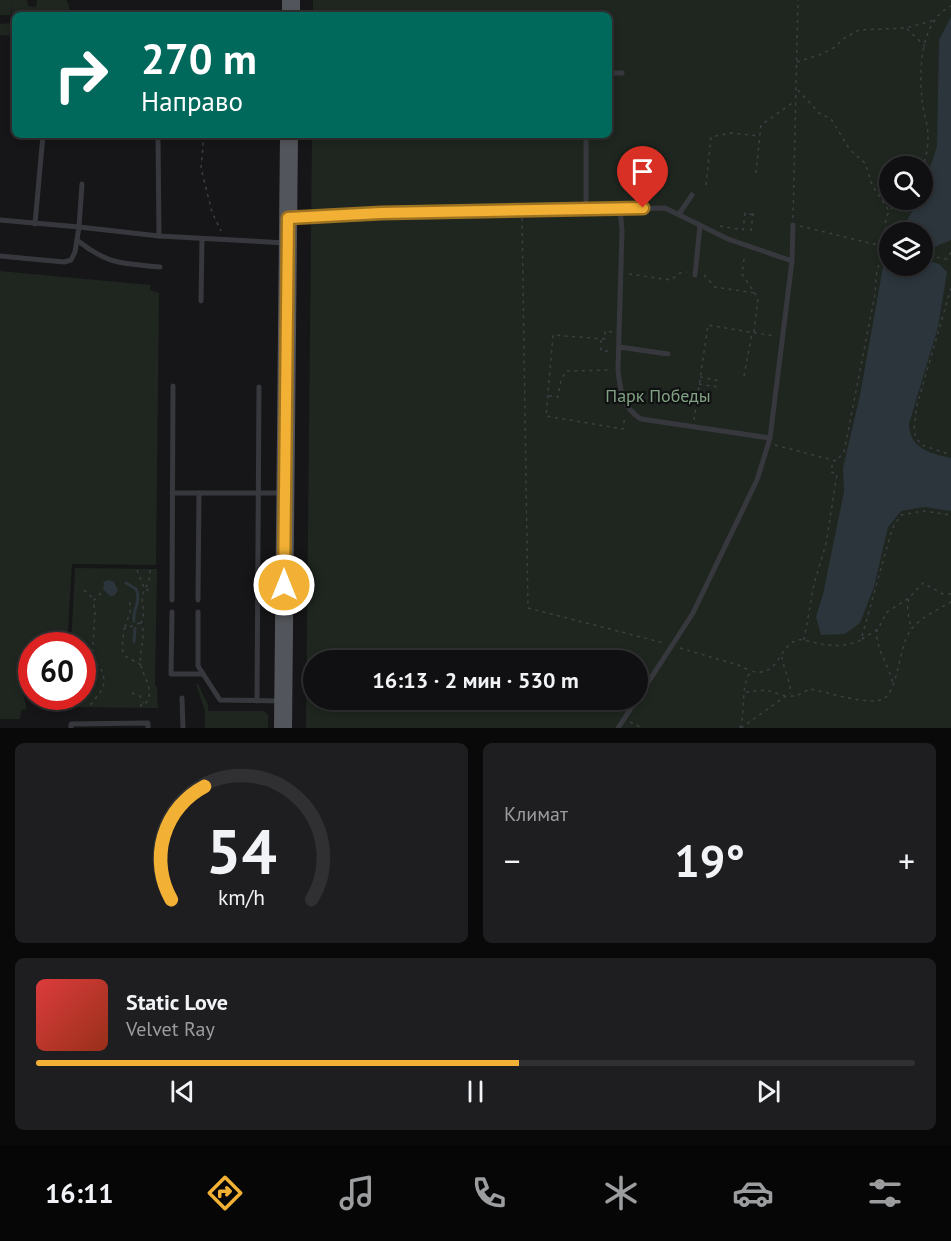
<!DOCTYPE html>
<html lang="ru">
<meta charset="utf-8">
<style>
:root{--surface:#101012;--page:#1e1e20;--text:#f1f3f6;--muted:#9c9d9f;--line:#303032;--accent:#f2b134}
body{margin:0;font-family:"PT Sans",sans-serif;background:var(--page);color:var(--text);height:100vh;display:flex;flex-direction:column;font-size:22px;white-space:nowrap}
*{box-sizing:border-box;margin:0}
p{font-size:20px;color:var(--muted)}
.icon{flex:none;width:33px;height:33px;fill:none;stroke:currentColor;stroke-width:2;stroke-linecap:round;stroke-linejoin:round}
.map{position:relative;height:728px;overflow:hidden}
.details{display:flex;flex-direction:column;gap:15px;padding:15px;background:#09090a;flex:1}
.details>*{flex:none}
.hud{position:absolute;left:12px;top:12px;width:600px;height:126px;border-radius:9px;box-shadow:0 3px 9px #0003,0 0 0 2px var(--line);background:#00695c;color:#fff;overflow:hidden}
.controls{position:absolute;left:879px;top:156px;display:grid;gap:12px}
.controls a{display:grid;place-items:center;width:54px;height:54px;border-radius:50%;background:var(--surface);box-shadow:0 3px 9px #0003,0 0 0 2px var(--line);font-size:30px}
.speed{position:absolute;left:18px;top:632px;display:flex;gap:12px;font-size:30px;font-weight:700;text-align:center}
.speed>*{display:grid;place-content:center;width:78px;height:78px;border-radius:50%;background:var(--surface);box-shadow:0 3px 9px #0003,0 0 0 2px var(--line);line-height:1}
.speed .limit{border:9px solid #d22;background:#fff;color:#111}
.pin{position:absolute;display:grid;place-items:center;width:51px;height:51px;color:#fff;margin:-62px -26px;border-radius:50% 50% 50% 0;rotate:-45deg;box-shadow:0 0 6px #0007}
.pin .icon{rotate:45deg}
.me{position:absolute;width:66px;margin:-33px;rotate:0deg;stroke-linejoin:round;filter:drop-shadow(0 0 4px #0008)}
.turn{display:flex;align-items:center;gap:21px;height:126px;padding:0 30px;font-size:27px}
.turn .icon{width:78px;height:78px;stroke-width:2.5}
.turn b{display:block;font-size:42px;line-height:51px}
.big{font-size:45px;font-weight:600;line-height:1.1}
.details .card{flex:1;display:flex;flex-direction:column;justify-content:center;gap:9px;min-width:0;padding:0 21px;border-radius:9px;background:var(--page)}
.details .dial{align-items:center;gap:0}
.dial svg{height:156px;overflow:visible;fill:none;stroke:var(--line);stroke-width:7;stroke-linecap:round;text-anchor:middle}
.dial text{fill:var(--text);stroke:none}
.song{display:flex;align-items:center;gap:18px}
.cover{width:72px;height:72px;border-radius:9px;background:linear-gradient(135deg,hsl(0 70% 55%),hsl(10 70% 35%))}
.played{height:6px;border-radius:3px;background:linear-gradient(90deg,var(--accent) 55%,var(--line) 55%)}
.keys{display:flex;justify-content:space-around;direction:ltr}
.heat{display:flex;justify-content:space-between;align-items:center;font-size:33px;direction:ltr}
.details .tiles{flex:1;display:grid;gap:15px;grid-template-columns:1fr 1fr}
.card:last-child{grid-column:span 2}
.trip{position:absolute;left:303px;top:650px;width:345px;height:60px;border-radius:30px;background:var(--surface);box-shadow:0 3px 9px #0003,0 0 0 2px var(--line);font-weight:600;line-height:60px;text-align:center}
.tabs{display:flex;height:96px;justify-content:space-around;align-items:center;background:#060607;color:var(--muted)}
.tabs .icon{width:42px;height:42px}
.tabs .active{color:var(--accent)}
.tabs b{font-size:27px;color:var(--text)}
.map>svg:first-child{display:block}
.green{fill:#1e261f;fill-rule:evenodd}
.water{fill:#2c353c}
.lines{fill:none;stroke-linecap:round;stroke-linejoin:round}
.stream{stroke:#2c353c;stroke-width:3}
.path{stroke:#3d3f44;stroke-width:1.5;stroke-dasharray:3 4.5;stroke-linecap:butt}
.service{stroke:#37383d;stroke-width:5}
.primary{stroke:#53555c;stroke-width:18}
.route-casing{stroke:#9d7322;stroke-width:15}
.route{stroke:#f2b134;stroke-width:10}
.labels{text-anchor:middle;stroke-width:4.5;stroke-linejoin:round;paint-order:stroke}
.park-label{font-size:18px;fill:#7fa381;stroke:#111113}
</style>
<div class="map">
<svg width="951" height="728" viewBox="0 0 951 728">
<rect width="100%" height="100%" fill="#161618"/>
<!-- green -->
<g class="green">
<path d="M0 0H27L28 6 36 7 37 0H66L69 5 70 15H15V36L0 35V24L12 23V1L11 15H0Z"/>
<path d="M313 0H951V728H306L312 135H609V15H313ZM890 166H922V200H890ZM890 232H922V266H890ZM314 660H638V699H314Z"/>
<path d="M0 271 150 285V290L159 293 156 565 72 564 67 645H32L31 686 26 682 20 683 27 709 21 710 20 719H0Z"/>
<path d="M75 568 157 569 155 684 157 688 158 708 67 707 68 696H82V645H71Z"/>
<path d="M196 684H198L208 705V711H264L268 715V728H205V711Z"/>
</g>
<!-- water -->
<g class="water">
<path d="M951 17V240L930 249 923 246 922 232H903L902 230 918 200H922L923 189 937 146 939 40Z"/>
<path d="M889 258 890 266H922L923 259 939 264 947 272 938 327 909 424C910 449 930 453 951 458V511L924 507 901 511 888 527 874 587 860 623 845 634 821 635 816 617 823 594 844 492 843 468 860 395 883 267Z"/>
<path d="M109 580 114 582 118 590 115 595 110 596 103 589 104 584 103 582Z"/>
</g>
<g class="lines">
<!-- stream -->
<g class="stream">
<path d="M126 583 136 589C142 601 132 609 134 621"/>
<path d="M134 642 135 628"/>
</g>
<!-- path -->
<g class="path">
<path d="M907 29 925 46"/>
<path d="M797 62 822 54 835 47 843 39 859 30 906 28 935 20"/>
<path d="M798 90 819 113 831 119 850 150 865 163 872 185 889 211"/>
<path d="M204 135 201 168 212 212 221 231"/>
<path d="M922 169C926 158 928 148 928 136 928 124 923 112 922 99 919 70 920 21 951 6"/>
<path d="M756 173 761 125 795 101"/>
<path d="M706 185 711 137 731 133 760 136"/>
<path d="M522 218 528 608 664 643"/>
<path d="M793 218 798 0"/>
<path d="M720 226 743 230 745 213 753 215"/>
<path d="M800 226 890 248"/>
<path d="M751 231 753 213"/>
<path d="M890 237C880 222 888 212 898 200"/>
<path d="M922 255 947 259 951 252"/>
<path d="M744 259 742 274 758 298 754 332"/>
<path d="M629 274 671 280 680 273 687 272"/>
<path d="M704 275 715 287 755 293"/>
<path d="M951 288 917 405 914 429 916 438 922 445 951 455"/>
<path d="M612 332 605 331V339L553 335 546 416 623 429 625 416"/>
<path d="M601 340V351H612"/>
<path d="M744 376 752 333"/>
<path d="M700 377 720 381"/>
<path d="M699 384 718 387"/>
<path d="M549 396 558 397 561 380 566 371 610 370"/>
<path d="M694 420 708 325 774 336"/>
<path d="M775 445 836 461 844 452 875 294C876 278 875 261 890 251"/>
<path d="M137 570 145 590H149L151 594"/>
<path d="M84 590 93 598"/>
<path d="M909 599C905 609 911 619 910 629"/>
<path d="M140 623 124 629 122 649 125 656 141 665"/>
<path d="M125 627 130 612V602"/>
<path d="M877 629C875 650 889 664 893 684"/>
<path d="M862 639 878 629 887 612 909 598 923 583 943 594H951"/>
<path d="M804 640 814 584 826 544 837 474 831 472 833 461"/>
<path d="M73 645 74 632"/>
<path d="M680 648 738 665 751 671"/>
<path d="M782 657C783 668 792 685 790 694"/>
<path d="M82 658C97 659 107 672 103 687 100 694 93 701 88 708"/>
<path d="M92 660 95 612 93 601 101 593"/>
<path d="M746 692 766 690 785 696"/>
<path d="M132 693 140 696 143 703"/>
<path d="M141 707V704L146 703C155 691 144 678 141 666 138 651 147 637 141 623 147 608 140 606 143 594 146 585 151 580 150 570"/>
<path d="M630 722 642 728"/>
<path d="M740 728C746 710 740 686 751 671 779 679 778 645 798 640 802 639 807 641 812 642 830 646 843 648 861 640L892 529 901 515 923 511 951 515"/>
<path d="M741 728 786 696H796L810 689C826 692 870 706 883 699 898 692 899 647 910 631 919 618 937 610 951 602"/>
</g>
<!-- service -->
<g class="service">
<path d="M609 73H622"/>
<path d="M158 135 159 236"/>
<path d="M82 184 79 227 159 236 286 243"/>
<path d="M586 209V135"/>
<path d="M620 209 622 230 618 370C620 391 623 408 641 419L770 438"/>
<path d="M679 214 692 195"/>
<path d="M292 217 381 213 665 208 728 239 792 261 793 225"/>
<path d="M0 220 79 227 75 252 71 260 64 262 0 256"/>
<path d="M35 224 43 135"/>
<path d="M77 240C108 265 122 263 160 267"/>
<path d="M695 275 700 225"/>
<path d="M201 301 202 239"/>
<path d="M619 347 668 354"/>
<path d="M172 493H282"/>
<path d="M172 600 173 386"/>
<path d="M198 600 199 493"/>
<path d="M172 612 171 674H203"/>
<path d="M198 612V666L220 700 281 701"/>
<path d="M182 698 183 728"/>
<path d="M638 698 693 613 757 480 770 438 792 261"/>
<path d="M257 701 259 387"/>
<path d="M71 728V724L148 723V728"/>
<path d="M618 728 637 699"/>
</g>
<!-- primary -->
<g class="primary">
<path d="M291 15V0"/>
<path d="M283 728 289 135"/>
</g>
</g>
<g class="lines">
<!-- route casing -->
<g class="route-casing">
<path id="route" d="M284 585 288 218 381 213 643 208"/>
</g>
<!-- route -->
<use href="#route" class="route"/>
</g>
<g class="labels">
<!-- park labels -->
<g class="park-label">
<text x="658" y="402">Парк Победы</text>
</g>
</g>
</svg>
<div class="controls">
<a><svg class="icon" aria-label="search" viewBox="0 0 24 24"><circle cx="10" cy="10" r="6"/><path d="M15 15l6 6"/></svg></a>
<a><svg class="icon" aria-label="layers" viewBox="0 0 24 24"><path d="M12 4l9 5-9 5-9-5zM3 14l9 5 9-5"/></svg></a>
</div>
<div class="speed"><div class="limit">60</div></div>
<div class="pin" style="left:643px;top:208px;background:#d93025"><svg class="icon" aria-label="arrive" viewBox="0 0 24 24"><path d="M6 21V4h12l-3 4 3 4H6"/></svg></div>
<svg class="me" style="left:284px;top:585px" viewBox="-20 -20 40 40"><circle r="17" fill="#f2b134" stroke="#fff" stroke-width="3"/><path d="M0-11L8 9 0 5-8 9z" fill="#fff"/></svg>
<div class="trip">16:13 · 2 мин · 530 m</div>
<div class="hud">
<div class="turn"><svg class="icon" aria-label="right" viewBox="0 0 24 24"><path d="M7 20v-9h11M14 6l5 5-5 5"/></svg><div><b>270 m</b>Направо</div></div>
</div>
</div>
<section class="details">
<div class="tiles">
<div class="card dial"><svg viewBox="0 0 100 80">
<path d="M14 69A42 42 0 1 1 86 69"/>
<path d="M14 69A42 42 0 0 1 31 11" stroke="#f2b134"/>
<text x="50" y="56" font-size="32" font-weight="700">54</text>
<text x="50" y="72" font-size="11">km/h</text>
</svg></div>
<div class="card"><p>Климат</p>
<div class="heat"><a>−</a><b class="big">19°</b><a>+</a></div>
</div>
<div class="card">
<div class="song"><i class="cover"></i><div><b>Static Love</b><p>Velvet Ray</p></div></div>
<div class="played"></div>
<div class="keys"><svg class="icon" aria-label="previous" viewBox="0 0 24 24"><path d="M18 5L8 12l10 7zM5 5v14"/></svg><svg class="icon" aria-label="pause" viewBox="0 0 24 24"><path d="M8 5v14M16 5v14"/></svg><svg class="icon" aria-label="next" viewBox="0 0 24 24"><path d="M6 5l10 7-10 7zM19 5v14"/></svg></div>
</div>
</div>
</section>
<nav class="tabs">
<b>16:11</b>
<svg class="icon active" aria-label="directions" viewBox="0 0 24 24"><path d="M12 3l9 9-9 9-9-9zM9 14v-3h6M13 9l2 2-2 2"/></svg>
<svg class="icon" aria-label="music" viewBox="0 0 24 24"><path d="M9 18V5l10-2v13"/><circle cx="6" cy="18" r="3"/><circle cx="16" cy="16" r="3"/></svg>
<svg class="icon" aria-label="phone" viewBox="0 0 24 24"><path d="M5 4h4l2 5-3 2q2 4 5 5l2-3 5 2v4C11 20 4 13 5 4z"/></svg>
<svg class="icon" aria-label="climate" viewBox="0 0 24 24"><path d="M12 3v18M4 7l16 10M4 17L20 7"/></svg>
<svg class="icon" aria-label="car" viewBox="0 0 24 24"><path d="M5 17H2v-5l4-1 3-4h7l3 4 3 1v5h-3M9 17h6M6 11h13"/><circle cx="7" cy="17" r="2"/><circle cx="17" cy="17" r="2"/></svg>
<svg class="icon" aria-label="filters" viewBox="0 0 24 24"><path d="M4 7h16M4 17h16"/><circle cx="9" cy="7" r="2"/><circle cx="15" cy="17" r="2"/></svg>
</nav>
